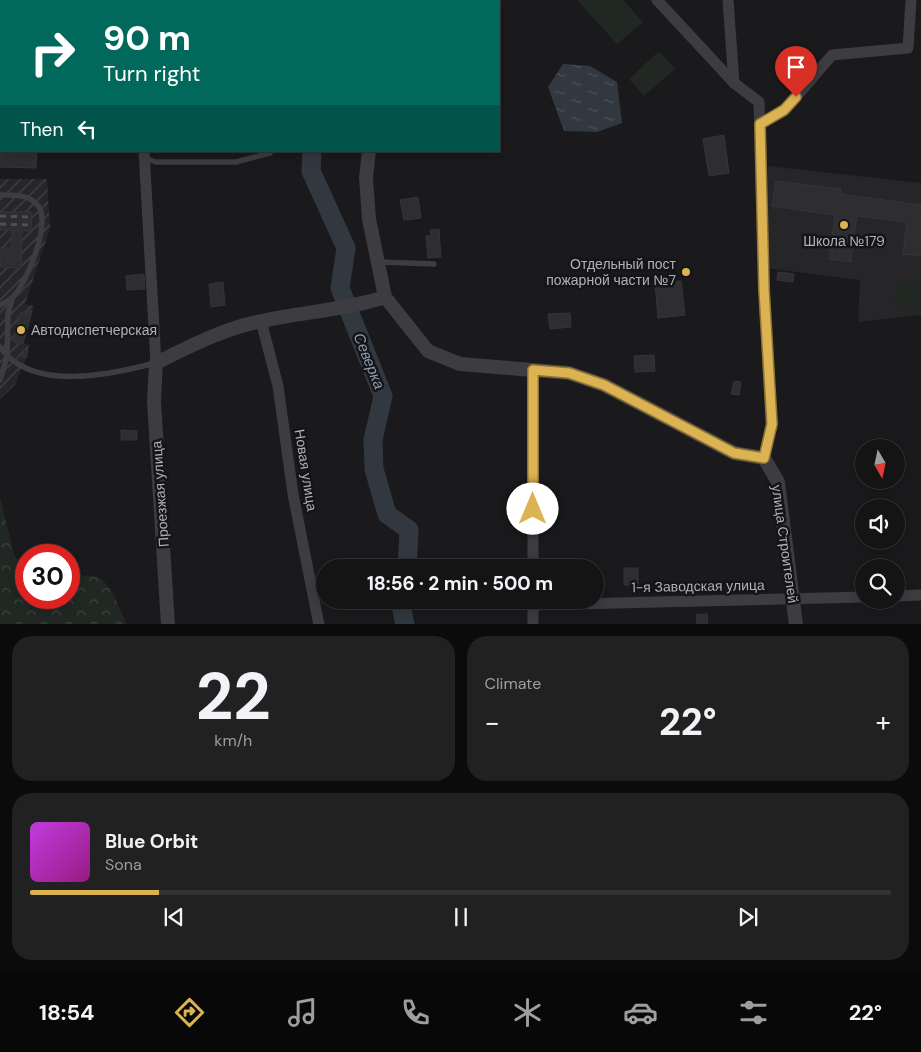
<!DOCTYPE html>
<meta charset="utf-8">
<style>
:root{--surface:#141415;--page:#212122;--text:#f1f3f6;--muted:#9d9ea0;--line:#333334;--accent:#dcb352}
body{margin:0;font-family:"DM Sans",sans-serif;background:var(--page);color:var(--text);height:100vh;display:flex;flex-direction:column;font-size:19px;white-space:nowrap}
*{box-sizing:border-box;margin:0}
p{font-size:16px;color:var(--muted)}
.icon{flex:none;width:28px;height:28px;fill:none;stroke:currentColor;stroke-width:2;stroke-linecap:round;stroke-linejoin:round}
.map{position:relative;height:624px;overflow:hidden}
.details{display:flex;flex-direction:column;gap:12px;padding:12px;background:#0b0b0c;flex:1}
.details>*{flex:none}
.top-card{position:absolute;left:0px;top:0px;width:500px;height:152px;box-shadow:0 2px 12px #0003,0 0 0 1px var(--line);background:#00695c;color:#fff;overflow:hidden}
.needle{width:32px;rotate:171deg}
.buttons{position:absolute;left:855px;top:439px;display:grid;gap:10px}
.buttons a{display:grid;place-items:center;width:50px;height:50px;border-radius:50%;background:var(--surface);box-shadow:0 2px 12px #0003,0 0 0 1px var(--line);font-size:25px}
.speed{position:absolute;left:15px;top:544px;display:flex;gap:10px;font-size:25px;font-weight:700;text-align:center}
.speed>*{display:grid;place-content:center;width:65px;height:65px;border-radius:50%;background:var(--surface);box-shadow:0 2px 12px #0003,0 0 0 1px var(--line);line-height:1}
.speed .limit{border:8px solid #d22;background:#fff;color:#111}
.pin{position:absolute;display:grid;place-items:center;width:42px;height:42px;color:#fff;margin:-51px -21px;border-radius:50% 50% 50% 0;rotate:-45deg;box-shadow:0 0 5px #0007}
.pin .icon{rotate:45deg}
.me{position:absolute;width:55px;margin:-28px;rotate:0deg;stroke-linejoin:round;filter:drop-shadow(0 0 4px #0008)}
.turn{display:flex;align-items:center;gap:18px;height:105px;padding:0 20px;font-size:22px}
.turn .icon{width:65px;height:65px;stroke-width:2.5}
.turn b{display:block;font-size:35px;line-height:42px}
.then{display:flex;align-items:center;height:48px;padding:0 20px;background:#0003;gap:10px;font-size:19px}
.big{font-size:38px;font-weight:700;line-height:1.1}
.details .widget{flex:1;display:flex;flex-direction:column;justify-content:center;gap:8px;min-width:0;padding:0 18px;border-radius:20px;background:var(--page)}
.details .dial{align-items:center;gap:0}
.dial b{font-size:65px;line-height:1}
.song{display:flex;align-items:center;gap:15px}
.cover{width:60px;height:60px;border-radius:8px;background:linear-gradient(135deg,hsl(290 70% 55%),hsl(310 70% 35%))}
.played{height:5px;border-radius:2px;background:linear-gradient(90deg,var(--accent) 15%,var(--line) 15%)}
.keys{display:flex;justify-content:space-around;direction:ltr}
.heat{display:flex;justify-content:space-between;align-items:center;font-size:28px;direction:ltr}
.details .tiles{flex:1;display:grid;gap:12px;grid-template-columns:1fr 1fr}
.widget:last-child{grid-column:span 2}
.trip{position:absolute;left:316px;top:559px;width:288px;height:50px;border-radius:25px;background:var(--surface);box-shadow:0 2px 12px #0003,0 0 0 1px var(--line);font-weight:700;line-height:50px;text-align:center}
.menu{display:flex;height:80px;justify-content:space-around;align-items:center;background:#080808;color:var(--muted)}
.menu .icon{width:35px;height:35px}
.menu .selected{color:var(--accent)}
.menu b{font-size:22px;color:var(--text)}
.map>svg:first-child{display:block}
.built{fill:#262629}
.industrial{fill:url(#industrial-furrows)}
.forest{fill:url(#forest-crowns)}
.pitch{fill:#212722}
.water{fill:url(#water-ripples)}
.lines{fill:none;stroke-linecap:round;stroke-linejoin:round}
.river{stroke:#32383f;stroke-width:19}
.building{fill:#2e2d30;stroke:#353538}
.service{stroke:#3c3c41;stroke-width:5.5}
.minor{stroke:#3c3c41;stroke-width:11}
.tertiary{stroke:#3c3c41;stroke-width:14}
.rail{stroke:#4f5055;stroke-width:3;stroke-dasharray:6 5;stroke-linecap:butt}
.route-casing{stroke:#8f7435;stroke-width:12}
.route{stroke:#dcb352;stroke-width:9}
.poi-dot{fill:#dcb352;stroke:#151517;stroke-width:2}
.labels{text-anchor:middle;stroke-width:5;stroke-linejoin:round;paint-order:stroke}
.poi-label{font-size:14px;fill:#aeb1ba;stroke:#151517}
.street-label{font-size:14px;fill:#aeb1ba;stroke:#151517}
.water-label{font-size:15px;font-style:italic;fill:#8a9db0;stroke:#151517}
</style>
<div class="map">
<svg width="921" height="625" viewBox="0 0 921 625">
<defs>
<pattern id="industrial-furrows" width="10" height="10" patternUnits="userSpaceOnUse" patternTransform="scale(1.25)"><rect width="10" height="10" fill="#262629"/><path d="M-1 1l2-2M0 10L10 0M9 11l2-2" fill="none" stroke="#434346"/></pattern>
<pattern id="forest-crowns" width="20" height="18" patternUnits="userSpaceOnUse" patternTransform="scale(1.25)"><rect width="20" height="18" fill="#212722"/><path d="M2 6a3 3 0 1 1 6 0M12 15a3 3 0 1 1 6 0" fill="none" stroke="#3f4440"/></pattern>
<pattern id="water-ripples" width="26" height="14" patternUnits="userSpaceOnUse" patternTransform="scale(1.25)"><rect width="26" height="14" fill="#32383f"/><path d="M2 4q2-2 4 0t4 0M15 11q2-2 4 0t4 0" fill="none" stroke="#4d5259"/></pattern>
</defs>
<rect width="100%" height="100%" fill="#1a1a1c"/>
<!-- built -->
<path class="built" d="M768 166 921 183V315L858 322 860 280 766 268Z"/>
<!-- industrial -->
<path class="industrial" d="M0 179H47L50 228 25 304 34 306 23 343 29 345 26 358 15 385 0 399Z"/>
<!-- forest -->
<g class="forest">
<path d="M0 0H45L1 1 0 65Z"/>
<path d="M0 497 15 558 26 562V598H69V575C78 576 93 574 101 579 113 588 120 611 127 624H0Z"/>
</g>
<!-- pitch -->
<g class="pitch">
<path d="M577 0H623L643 22 617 44Z"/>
<path d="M659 51 675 69 644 96 629 79Z"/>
<path d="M897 282 921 285V308L894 304Z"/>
</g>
<!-- water -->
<path class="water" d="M563 64 590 66 617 82 622 123 597 132 564 131 548 87Z"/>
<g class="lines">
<!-- river -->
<g class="river">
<path d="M294 0V1"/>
<path d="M312 151 311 171 346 248 340 288 383 396 373 440 374 469 387 514 409 530 407 568"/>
<path d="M403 600 402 610 405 625"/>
</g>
</g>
<!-- building -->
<g class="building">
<path d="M724 135 729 173 709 176 703 139Z"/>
<path d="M0 148 1 151H37L36 168 0 167Z"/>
<path d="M776 181 841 189 840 194 921 205 920 256 903 254 907 222 857 216 851 262 829 259 835 215 772 206Z"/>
<path d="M418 197 421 218 404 220 400 200Z"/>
<path d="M0 212H32L31 231 0 230Z"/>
<path d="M439 229 441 257 428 258 426 236H431L430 230Z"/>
<path d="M12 231H22L21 268 0 267V248H11Z"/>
<path d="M778 272 794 274 793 282 777 280Z"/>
<path d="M144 274 145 289 127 290 126 276Z"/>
<path d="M681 281 685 315 658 318 655 283Z"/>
<path d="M223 282 225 305 211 307 209 284Z"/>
<path d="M27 310 32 311 23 344H17L13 341 19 319H17L18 315 20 316 21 312 27 313Z"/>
<path d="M570 313 571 327 550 329 548 314Z"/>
<path d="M24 349 28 350 26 358 22 357Z"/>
<path d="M654 355 655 371 635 372 634 356Z"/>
<path d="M734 381 741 382 739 395 731 394Z"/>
<path d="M121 430 137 431V440H121Z"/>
<rect x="624" y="568" width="14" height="17"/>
<path d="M707 614 708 625H697L696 615Z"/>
</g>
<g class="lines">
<!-- service -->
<g class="service">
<path d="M144 158 156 162H236L270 153"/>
<path d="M0 195C13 195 31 194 39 207 50 226 27 282 13 297 10 301 4 303 0 305"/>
<path d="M379 262 434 264"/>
<path d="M0 347C31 392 110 375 155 363"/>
<path d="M0 380 7 357 8 314 12 299"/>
</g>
<!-- minor -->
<g class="minor">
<path d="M657 0 734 83 759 102 764 290 771 424 764 458"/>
<path d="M728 0 734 83"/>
<path d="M153 1V0"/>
<path d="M760 124 784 111 832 55 908 48 911 0"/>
<path d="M144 151 156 363"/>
<path d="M261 321 278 386 293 494 319 625"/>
<path d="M533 369V568"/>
<path d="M896 596 921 595"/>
<path d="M533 605 864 597"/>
<path d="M533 625V600"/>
</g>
<!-- tertiary -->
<g class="tertiary">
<path d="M385 1V0"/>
<path d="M369 151 366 178 369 219 385 297 428 351 460 364 569 373 604 385 734 453 764 458 778 482 796 625"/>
<path d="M168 625 154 401 156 363C190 346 225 328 262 321 303 312 345 310 385 297"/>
</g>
<!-- rail -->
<g class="rail">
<path d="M0 216 28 217"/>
<path d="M0 224 28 225"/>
</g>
</g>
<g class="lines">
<!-- route casing -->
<g class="route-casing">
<path id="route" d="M533 509V370L569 373 604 385 734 453 764 458 772 424 764 290 760 124 784 110 796 97"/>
</g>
<!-- route -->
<use href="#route" class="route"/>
</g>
<!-- markers -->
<g class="poi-dot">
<circle cx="844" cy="225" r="5"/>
<circle cx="686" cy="272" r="5"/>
<circle cx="21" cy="330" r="5"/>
</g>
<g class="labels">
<!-- poi labels -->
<g class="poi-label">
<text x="844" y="246">Школа №179</text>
<text x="676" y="269" text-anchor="end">Отдельный пост<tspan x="676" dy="16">пожарной части №7</tspan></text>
<text x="31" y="335" text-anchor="start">Автодиспетчерская</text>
</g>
<!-- street labels -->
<g class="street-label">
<text transform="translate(306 470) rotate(81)" y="5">Новая улица</text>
<text transform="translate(160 494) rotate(-94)" y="5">Проезжая улица</text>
<text transform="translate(785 544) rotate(82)" y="5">улица Строителей</text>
<text transform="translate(698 586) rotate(-1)" y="5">1-я Заводская улица</text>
</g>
<!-- water labels -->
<g class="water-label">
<text transform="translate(369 361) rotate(68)" y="5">Северка</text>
</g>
</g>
</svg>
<div class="buttons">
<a><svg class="needle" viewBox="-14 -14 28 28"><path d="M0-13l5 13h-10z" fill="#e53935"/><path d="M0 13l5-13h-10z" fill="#9d9ea0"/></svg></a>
<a><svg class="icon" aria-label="sound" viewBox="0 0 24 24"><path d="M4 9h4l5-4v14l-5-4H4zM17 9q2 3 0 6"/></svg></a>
<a><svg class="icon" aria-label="search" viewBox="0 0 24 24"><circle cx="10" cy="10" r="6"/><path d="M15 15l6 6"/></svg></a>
</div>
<div class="speed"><div class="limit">30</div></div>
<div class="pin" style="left:796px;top:97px;background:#d93025"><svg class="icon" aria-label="arrive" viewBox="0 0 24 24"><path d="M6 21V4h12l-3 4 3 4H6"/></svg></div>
<svg class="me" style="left:533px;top:509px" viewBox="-20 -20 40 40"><circle r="19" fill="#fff"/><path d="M0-13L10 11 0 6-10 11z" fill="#dcb352"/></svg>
<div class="trip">18:56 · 2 min · 500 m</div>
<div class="top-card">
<div class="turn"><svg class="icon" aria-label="right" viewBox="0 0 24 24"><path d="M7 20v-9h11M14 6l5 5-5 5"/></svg><div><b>90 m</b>Turn right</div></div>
<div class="then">Then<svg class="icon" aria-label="left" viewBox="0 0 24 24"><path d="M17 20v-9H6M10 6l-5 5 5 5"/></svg></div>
</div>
</div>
<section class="details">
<div class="tiles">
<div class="widget dial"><b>22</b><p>km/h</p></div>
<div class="widget"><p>Climate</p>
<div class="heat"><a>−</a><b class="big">22°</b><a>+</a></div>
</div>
<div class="widget">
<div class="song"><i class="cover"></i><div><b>Blue Orbit</b><p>Sona</p></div></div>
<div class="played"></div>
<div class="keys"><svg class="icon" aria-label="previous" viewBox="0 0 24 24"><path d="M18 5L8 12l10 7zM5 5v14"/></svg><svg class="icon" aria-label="pause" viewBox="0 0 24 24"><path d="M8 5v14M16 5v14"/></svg><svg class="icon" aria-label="next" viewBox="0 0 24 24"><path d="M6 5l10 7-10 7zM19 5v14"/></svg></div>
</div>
</div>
</section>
<nav class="menu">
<b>18:54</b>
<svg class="icon selected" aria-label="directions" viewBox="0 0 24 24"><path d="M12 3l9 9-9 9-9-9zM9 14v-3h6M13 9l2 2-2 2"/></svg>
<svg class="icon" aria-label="music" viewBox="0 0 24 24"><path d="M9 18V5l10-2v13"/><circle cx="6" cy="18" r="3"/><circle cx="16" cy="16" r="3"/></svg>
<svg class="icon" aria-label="phone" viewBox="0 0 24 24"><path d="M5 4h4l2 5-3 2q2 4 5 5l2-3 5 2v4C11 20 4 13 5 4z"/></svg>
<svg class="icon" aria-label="climate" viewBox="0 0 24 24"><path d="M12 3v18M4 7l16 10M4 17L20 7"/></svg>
<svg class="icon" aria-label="car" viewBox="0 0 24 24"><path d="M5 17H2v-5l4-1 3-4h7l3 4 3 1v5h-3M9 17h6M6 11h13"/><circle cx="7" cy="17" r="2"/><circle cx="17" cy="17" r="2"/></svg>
<svg class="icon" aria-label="filters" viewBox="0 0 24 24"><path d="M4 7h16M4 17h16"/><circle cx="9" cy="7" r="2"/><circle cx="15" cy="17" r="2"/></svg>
<b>22°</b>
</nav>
